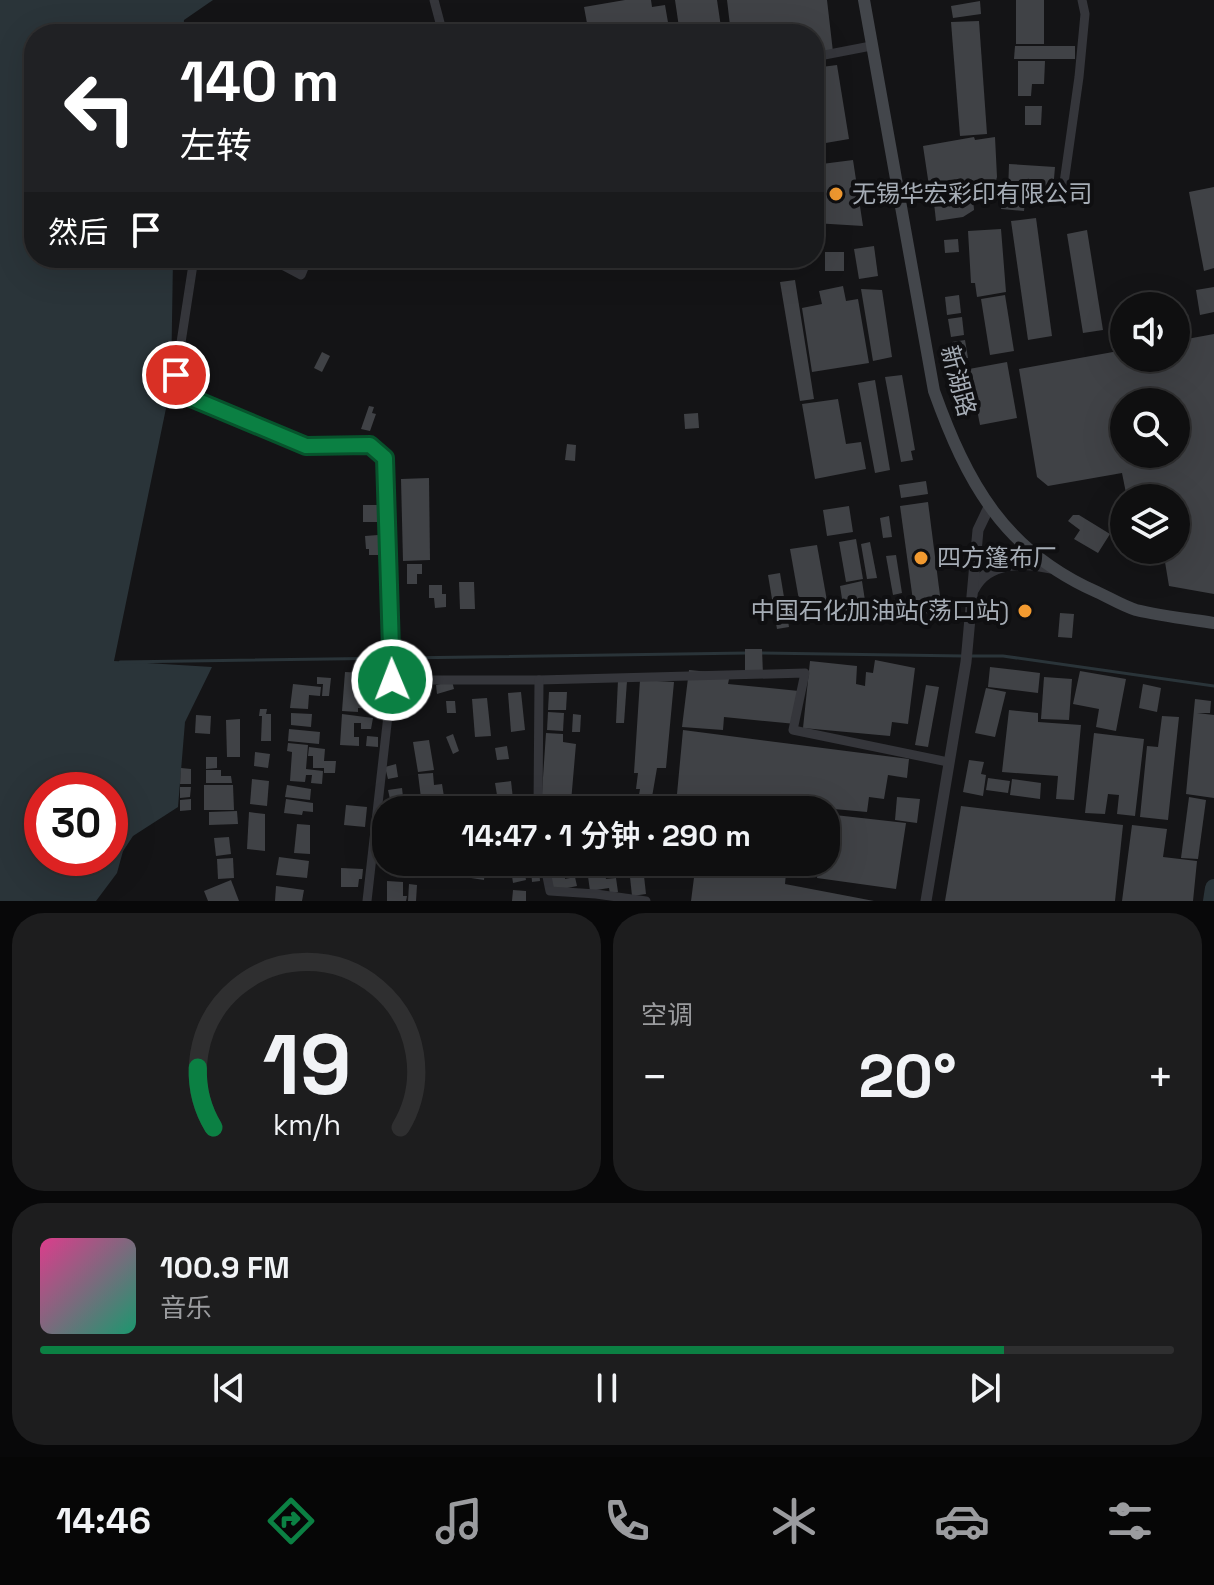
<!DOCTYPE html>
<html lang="zh">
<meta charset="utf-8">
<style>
:root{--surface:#0f0f10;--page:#1d1d1e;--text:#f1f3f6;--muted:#9b9c9f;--line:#2f2f30;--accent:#0b8043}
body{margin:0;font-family:"Space Grotesk","Noto Sans SC",sans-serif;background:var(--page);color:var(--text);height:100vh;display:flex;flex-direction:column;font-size:30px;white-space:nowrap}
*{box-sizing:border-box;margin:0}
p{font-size:26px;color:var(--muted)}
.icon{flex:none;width:44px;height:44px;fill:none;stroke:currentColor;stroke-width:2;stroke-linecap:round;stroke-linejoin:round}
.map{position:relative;height:901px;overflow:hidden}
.details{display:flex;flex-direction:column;gap:12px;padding:12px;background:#080809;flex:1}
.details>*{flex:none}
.banner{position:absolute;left:24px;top:24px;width:800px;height:244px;border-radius:32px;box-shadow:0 8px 32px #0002,0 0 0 2px var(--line);background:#202124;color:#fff;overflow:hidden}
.tools{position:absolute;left:1110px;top:292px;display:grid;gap:16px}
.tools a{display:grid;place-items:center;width:80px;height:80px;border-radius:50%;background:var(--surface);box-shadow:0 8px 32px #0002,0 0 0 2px var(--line);font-size:40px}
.speed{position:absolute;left:24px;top:772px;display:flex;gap:16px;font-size:40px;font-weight:700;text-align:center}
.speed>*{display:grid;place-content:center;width:104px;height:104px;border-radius:50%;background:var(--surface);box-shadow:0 8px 32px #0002,0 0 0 2px var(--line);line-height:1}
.speed .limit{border:12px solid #d22;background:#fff;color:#111}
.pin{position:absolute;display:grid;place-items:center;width:68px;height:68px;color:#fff;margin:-34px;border:4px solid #fff;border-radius:50%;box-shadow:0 2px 8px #0007}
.me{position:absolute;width:88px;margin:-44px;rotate:359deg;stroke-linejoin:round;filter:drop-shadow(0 0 6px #0008)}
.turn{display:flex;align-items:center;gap:28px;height:168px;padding:0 24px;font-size:36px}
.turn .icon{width:104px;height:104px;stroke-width:2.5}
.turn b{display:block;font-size:56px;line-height:68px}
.then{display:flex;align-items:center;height:76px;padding:0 24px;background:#0003;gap:16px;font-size:30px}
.big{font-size:60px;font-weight:600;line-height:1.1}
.details .card{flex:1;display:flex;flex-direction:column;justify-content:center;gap:12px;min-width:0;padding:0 28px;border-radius:32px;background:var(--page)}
.details .dial{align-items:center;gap:0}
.dial svg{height:208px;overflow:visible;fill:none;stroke:var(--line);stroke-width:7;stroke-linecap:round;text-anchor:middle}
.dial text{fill:var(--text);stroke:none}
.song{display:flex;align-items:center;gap:24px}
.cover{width:96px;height:96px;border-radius:12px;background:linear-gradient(135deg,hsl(330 70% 55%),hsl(160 70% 35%))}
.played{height:8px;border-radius:4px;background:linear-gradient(90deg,var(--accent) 85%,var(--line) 85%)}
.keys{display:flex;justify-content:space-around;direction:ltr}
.heat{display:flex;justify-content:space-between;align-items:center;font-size:44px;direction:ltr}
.details .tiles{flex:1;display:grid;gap:12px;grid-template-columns:1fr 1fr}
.card:last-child{grid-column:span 2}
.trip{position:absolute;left:372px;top:796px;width:468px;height:80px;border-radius:32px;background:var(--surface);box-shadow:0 8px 32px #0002,0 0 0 2px var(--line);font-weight:600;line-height:80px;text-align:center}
.dock{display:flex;height:128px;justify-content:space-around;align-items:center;background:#060606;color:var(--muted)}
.dock .icon{width:56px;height:56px}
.dock .on{color:var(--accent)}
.dock b{font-size:36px;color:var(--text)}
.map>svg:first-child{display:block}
.water{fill:#2a3439;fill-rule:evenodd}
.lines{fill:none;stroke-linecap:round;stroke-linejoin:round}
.stream{stroke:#2a3439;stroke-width:3}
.river{stroke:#2a3439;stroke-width:18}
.building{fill:#404246;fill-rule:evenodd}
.minor{stroke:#35363b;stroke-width:9}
.tertiary{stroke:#35363b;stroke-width:11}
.secondary{stroke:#43464b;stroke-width:12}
.route-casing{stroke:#07532c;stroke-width:20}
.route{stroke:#0b8043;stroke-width:14}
.poi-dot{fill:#f29a30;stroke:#0f0f11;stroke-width:3}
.labels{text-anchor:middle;stroke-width:8;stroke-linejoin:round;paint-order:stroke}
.poi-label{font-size:24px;fill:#a6adb6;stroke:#0f0f11;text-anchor:start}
.street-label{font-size:24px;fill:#a6adb6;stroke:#0f0f11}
</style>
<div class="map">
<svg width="1214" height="901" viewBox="0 0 1214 901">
<rect width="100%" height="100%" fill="#141416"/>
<!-- water -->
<path class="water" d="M0 0H213L184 20 183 34H34V258H173L171 384 114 661 212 667 185 722 178 807 133 836 123 851 117 873 96 901H0ZM42 790H110V858H42Z"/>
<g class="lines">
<!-- stream -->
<g class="stream">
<path d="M760 653 964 656"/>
<path d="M972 656H1003L1214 686"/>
<path d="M120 662 748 653"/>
</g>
<!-- river -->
<path class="river" d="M1212 901 1214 888"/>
</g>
<!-- building -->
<g class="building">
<path d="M625 0H651L652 7 665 5 670 34H589L584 7Z"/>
<path d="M675 0H717L722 34H680Z"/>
<path d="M727 0H827L833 52 814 55V34H731Z"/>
<rect x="1016" y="0" width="28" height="44"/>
<path d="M980 1 981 14 953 18 951 6Z"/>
<path d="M979 21 987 134 960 136 951 22Z"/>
<path d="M1015 46H1075V59H1014Z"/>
<path d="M1018 61H1045L1044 84H1032L1031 96H1018Z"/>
<path d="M837 65 849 139 814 145V68Z"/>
<path d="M1025 106H1042L1041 125H1025Z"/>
<path d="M974 137 975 140 995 137 997 177 991 198 978 193 965 195 962 180 929 186 923 146Z"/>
<path d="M853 160 863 226 814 223V165Z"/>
<path d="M1009 164 1055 167 1052 202 1025 200 1024 211 1001 209 1004 193H1008Z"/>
<path d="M1214 187V268L1204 271 1189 192Z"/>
<path d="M973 197 974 210 963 217 936 221 934 203Z"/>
<path d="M1036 218 1052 336 1028 340 1011 221Z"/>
<path d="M1001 229 1006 292 977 297 975 283H971L968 231Z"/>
<path d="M1087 230 1103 330 1083 333 1067 234Z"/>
<path d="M958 239 959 252 945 253 944 240Z"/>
<path d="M874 246 878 276 859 279 854 249Z"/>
<rect x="825" y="252" width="19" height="19"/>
<path d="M795 280 814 399 800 401 780 282Z"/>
<path d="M843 286 846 301 858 299 869 363 812 372 802 308 822 304 819 291Z"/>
<path d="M1214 287V312L1200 315 1196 290Z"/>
<path d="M861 289 882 290 892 357 873 361Z"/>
<path d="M959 295 961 313 947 315 945 297Z"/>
<path d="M1005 295 1014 351 990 355 981 299Z"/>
<path d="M1188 314 1191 328 1176 331V316Z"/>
<path d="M962 317 964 335 951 337 948 319Z"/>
<path d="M1214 334V594L1169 586 1163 550H1176V498H1127L1122 473 1048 486 1037 477 1019 369 1124 350V358H1176V341ZM1124 402H1176V454H1124Z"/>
<path d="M965 340 968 358 954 360 952 342Z"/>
<path d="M322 352 330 356 322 372 314 368Z"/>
<path d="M1007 362 1017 418 980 425 969 369Z"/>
<path d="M902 375 915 450 911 451 913 460 901 462 885 377Z"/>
<path d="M875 380 890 470 875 473 858 383Z"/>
<path d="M838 399 846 444 861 442 866 469 815 479 802 404Z"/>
<path d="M369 406 374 407 372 413 376 414 370 431 361 429Z"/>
<path d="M698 413 699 428 685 429 684 414Z"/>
<path d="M567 444 576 445 575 461 565 460Z"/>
<path d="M429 478 430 560 403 561 401 479Z"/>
<path d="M926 481 928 494 901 498 899 485Z"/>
<path d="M928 502 942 611 915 615 900 506Z"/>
<rect x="363" y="505" width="14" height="17"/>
<path d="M849 506 853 532 827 536 823 510Z"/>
<path d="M1073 515H1079L1110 534 1098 553 1074 539 1080 530 1068 521Z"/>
<path d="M889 516 892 537 883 538 880 518Z"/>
<path d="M378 535V555H369V549H366L365 536Z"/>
<path d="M856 539 863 579 846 582 839 542Z"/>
<path d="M870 542 877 578 867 579 861 544Z"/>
<path d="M817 545 829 612 802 617 790 549Z"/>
<path d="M896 555 902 593 893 595 886 556Z"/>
<path d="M407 564H422V574H417V584H407Z"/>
<path d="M780 573 789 627 777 629 768 575Z"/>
<path d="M862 581 866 607 844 611 840 586Z"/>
<path d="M459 582H474L475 609H460Z"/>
<path d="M429 585H442V594H446V607L435 608 434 598H429Z"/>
<path d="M902 598 904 615 897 617 894 600Z"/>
<path d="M1060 613 1074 614 1072 638 1058 637Z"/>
<path d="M745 649H762L763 675 745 676Z"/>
<path d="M875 660 915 668 908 724 892 722 890 736 803 728 810 661 857 666 856 684 865 686 866 672 873 673Z"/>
<path d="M990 667 1040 673 1038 693 988 687Z"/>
<path d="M689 670 730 674 728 684 799 691 796 724 724 717 723 730 682 727Z"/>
<path d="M1080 671 1126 679 1116 731 1096 727 1099 709 1073 704Z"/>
<path d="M345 672 365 673 364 697 378 698 377 709 358 708V712L342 711Z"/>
<path d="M317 677 331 678 329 696H322L323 684H317Z"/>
<path d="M1044 677 1072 679 1069 720 1041 719Z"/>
<path d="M618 680 627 681 624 723H616Z"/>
<path d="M640 680 674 682 666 768H657L652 797 639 795 640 789H636L638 773H634Z"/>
<path d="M452 681 454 689 437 694 436 685Z"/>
<path d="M293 684 321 687 320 696 309 695 308 709 290 708Z"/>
<path d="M1143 684 1161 688 1157 712 1139 708Z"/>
<path d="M926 685 939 687 928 747 915 745Z"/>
<path d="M986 688 1006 692 995 737 975 733Z"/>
<path d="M521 692 525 730 511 732 508 693Z"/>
<path d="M549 692H567L566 710H548Z"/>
<path d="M487 698 491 736 475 737 472 699Z"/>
<path d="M1195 699 1211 701 1210 713H1197L1214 715V798L1186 794Z"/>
<path d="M446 701H455L456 713H447Z"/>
<path d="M260 709H267L266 714H271V741H261L262 716H259Z"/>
<path d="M1009 710 1038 713V722L1081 725 1074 800 1056 799 1058 776 1002 772Z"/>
<path d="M548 712 564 713 563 731 547 730Z"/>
<path d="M291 713 312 714 311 727 291 725Z"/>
<path d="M342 714 373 718 371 729H361V723H354V737H359V746L340 745Z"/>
<path d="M573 714 581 715 580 732H572Z"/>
<path d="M196 715 211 716 210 734 195 733Z"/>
<path d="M1162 716 1179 717 1168 820 1140 817 1147 746 1158 747Z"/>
<path d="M240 719V757H227L226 720Z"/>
<path d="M289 729 320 732 319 744 288 741Z"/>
<path d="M683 730 909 759 907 778 888 775 884 799 869 797 867 812 779 804 780 798 767 797 766 805 744 803 780 810H703L705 797 677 794Z"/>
<path d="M546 733 563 734V742L576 744 571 802 559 801V808L541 807Z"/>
<path d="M1094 733 1144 739 1135 816 1117 814 1119 795 1108 794 1105 814 1085 813Z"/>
<path d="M453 734 459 751 453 754 446 737Z"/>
<path d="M367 736 378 737V747L366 746Z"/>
<path d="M429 740 434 770 418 772 413 742Z"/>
<path d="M288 743 308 745 306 769 323 771 322 784 311 783 312 775H306L305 782 290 781 292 752 287 751Z"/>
<path d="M507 746 509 759 497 760 495 748Z"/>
<path d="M309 747 325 749 324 761H336L335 773H324V768H313V756H308Z"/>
<path d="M255 752 270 754 268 768 254 766Z"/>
<path d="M206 757H217V768L206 769Z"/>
<path d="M969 760 984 762 981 774 986 775 983 796 963 792Z"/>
<path d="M396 764 398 777 388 779 385 767Z"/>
<path d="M181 768 191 769V784H180Z"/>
<path d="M206 770H221V776H231L232 783H206Z"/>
<path d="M433 773 434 785 442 784 445 803 422 806 418 774Z"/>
<path d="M988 778 1010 781 1008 793 986 790Z"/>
<path d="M252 779 269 781 267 806 250 804Z"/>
<path d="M1012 779 1041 783 1040 799 1010 795Z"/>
<path d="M511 781 513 799 498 801 495 783Z"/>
<path d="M204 785H233L234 810H204Z"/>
<path d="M287 785 311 789 310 800 285 797Z"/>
<path d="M180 787H191L190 797 180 798Z"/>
<path d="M402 788 403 797 390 799 388 790Z"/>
<path d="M897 797 920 799 917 823 895 820Z"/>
<path d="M1189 797 1206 800 1198 859 1181 858Z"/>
<path d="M678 798 694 800 693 810H677Z"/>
<path d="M191 799V810L180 811V800Z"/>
<path d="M286 799 313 803V812L303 811 302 815 284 813Z"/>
<path d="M527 799 529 810H499L498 804Z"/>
<path d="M346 805 367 807 365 827 344 825Z"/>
<path d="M961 806 1123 825 1115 901H945Z"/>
<path d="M237 811 238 824 209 825V812Z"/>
<path d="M249 812 265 814V851L247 849Z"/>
<path d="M826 814 906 823 896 889 817 878 819 862H826Z"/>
<path d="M297 824 310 825V854L294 853Z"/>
<path d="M1132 825 1167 829 1163 857 1197 861 1193 901H1122Z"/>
<path d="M229 837 231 854 216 856 214 838Z"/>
<path d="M279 857 309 861 307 878 276 875Z"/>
<path d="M233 858 234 878 218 879 217 859Z"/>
<path d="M472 862H486L484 880 471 878Z"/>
<path d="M510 862H523L526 880 513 883Z"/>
<path d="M573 862 574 871 565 872V879L575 877 577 886 553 891 549 866Z"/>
<path d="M586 862H615L616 872 605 873 606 879 616 878 618 892 610 894 609 888 590 891Z"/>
<path d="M696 862H787L785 884 874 901H691Z"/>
<path d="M341 868 363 869 362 879H359L358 887H341Z"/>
<path d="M539 868 540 881 532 882 531 869Z"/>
<path d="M644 876 646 894 632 896 630 877Z"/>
<path d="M231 880 239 901H208L204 891Z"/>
<path d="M387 881 403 882V896H407L406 901H387Z"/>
<path d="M409 884 417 885 416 901H408Z"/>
<path d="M276 886 304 890 302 901H275Z"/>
<path d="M513 890 526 891V901H512Z"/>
</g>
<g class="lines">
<!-- minor -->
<g class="minor">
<path d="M434 0 443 34"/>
<path d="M814 57 871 46"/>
<path d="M1062 197 1079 77 1085 14 1082 0"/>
<path d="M194 258 176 375 184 395 306 446 370 445 385 458 392 680 367 901"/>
<path d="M269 258 301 275 308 258"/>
<path d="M392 680H539L805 673 793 730 948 762"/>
<path d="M538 810 539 680"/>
<path d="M544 862 550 891 596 894 646 901"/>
</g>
<!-- tertiary -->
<g class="tertiary">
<path d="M974 589C988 561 1024 562 1050 568"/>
<path d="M926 901 966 662 978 530 989 507"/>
</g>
<!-- secondary -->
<path class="secondary" d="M864 0 934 391C967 483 1004 551 1097 592 1110 598 1123 606 1136 610 1161 616 1188 619 1214 623"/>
</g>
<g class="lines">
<!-- route casing -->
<g class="route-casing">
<path id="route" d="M176 375 184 395 306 446 370 445 385 458 392 680"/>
</g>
<!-- route -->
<use href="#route" class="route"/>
</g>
<!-- markers -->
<g class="poi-dot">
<circle cx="836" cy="194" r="8"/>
<circle cx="921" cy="558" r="8"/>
<circle cx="1025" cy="611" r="8"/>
</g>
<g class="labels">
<!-- poi labels -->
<g class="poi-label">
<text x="852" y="202">无锡华宏彩印有限公司</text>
<text x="937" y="566">四方篷布厂</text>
<text x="1009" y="619" text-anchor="end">中国石化加油站(荡口站)</text>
</g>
<!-- street labels -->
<g class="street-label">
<text transform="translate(958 381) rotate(75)" y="8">新湖路</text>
</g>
</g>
</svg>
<div class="tools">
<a><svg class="icon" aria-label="sound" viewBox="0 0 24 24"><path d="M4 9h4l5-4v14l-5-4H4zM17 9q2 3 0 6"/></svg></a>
<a><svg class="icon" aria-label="search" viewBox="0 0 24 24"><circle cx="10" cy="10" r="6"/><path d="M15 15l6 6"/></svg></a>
<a><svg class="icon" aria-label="layers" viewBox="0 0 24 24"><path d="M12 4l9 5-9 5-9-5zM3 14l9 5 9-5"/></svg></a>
</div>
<div class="speed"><div class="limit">30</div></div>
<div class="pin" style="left:176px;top:375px;background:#d93025"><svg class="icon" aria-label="arrive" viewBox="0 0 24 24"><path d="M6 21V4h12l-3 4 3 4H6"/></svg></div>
<svg class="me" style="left:392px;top:680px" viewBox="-20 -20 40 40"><circle r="17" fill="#0b8043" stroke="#fff" stroke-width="3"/><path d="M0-11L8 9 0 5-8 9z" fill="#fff"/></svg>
<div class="trip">14:47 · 1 分钟 · 290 m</div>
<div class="banner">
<div class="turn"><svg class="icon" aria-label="left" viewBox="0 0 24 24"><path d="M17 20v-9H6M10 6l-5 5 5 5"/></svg><div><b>140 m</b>左转</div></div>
<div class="then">然后<svg class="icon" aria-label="arrive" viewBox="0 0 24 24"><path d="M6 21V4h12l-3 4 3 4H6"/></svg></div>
</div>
</div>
<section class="details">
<div class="tiles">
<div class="card dial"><svg viewBox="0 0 100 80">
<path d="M14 69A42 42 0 1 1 86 69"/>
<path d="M14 69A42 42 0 0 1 8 46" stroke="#0b8043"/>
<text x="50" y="56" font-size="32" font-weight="700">19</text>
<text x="50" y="72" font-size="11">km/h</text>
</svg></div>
<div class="card"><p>空调</p>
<div class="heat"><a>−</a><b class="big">20°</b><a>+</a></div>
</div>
<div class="card">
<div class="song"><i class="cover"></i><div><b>100.9 FM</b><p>音乐</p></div></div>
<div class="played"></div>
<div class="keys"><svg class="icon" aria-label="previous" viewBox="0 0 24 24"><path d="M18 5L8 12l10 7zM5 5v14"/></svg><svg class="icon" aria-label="pause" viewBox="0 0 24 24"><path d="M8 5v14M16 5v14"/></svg><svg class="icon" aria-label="next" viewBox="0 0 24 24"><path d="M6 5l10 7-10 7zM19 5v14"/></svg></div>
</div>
</div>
</section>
<nav class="dock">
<b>14:46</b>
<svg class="icon on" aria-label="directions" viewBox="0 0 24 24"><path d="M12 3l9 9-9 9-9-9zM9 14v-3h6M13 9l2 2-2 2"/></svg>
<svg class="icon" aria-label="music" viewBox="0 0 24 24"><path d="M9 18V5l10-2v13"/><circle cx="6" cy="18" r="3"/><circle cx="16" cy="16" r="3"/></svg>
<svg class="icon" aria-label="phone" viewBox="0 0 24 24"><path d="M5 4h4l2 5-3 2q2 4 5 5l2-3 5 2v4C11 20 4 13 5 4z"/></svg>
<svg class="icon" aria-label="climate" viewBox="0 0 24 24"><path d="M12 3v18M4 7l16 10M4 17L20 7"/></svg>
<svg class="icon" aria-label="car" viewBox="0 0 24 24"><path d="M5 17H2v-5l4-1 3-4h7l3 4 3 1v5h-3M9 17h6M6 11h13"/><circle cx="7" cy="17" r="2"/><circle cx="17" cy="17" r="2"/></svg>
<svg class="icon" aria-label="filters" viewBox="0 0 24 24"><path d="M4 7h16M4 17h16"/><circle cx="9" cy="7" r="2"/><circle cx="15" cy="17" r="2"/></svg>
</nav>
